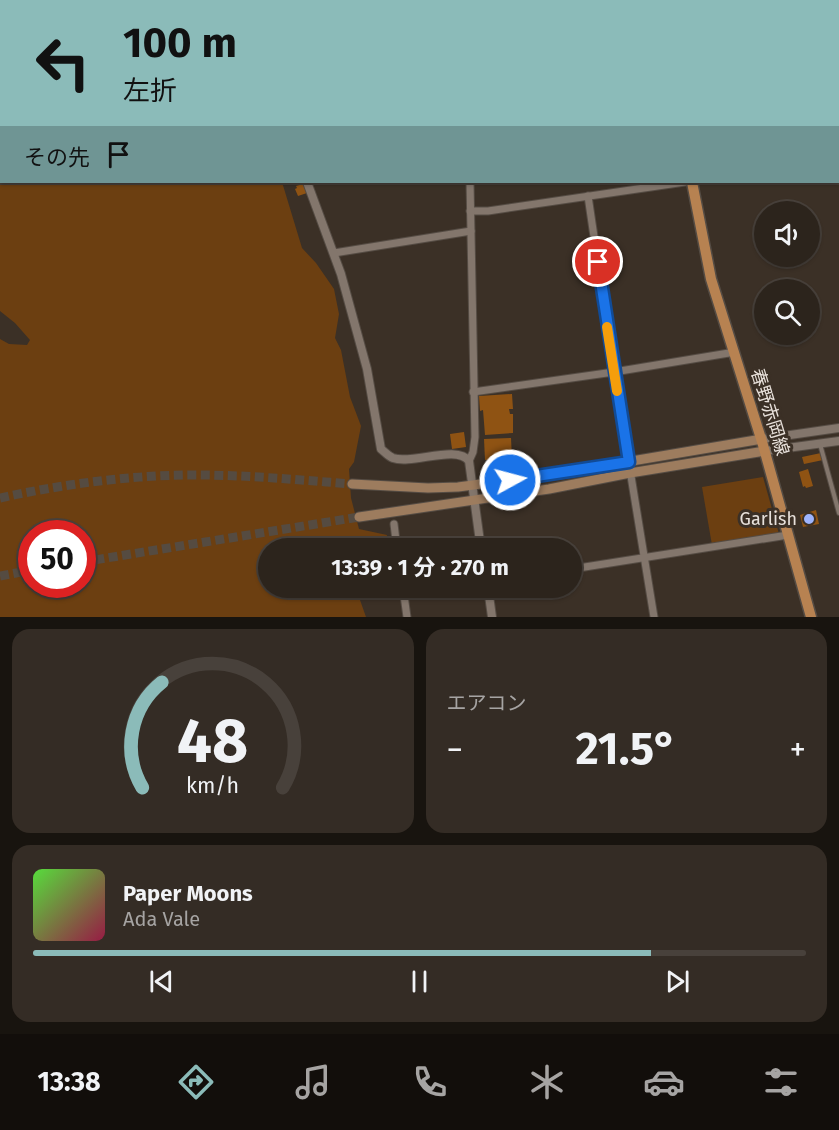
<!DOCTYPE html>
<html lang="ja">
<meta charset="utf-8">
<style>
:root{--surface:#2c241c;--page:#342c25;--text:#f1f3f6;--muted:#a6a4a3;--line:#48413b;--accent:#8bbbb9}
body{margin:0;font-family:"Fira Sans","Noto Sans JP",sans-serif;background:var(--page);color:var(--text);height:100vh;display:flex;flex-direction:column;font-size:22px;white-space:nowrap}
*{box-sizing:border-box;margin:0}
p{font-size:20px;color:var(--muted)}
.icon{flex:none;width:33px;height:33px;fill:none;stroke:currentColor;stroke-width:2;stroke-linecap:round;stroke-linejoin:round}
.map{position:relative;height:617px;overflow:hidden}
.sheet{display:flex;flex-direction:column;gap:12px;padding:12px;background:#18140f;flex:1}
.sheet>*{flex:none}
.guide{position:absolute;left:0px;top:0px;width:840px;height:183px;box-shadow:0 2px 4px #0004,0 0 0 2px var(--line);background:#8bbbb9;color:#111;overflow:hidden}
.tools{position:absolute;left:754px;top:201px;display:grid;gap:12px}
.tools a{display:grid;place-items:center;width:66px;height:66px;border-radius:50%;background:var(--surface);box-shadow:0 2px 4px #0004,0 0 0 2px var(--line);font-size:30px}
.speed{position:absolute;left:18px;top:520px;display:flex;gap:12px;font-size:30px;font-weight:700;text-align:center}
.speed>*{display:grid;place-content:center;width:78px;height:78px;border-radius:50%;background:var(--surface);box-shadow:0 2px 4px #0004,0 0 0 2px var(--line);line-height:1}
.speed .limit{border:9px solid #d22;background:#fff;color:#111}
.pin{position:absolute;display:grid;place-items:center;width:51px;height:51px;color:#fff;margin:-26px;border:3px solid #fff;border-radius:50%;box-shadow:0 2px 6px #0007}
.me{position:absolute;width:66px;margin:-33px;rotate:83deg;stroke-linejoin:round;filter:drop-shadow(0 0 4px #0008)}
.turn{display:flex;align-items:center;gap:21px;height:126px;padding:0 24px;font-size:27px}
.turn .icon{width:78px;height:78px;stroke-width:2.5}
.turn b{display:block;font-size:42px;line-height:51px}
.then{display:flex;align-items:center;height:57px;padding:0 24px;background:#0003;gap:12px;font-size:22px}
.big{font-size:45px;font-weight:700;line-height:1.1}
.sheet .card{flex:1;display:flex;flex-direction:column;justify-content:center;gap:9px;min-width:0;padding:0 21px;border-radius:18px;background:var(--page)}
.sheet .dial{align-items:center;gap:0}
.dial svg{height:156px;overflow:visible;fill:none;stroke:var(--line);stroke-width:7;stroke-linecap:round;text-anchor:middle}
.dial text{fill:var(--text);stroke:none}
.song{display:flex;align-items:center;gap:18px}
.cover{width:72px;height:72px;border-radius:9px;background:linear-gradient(135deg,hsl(110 70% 55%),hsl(340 70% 35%))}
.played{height:6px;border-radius:3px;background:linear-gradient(90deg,var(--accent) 80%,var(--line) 80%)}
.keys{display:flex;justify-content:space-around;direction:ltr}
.heat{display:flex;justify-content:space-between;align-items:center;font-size:33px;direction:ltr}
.sheet .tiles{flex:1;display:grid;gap:12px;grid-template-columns:1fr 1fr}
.card:last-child{grid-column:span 2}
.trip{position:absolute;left:258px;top:538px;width:324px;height:60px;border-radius:30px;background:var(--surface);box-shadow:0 2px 4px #0004,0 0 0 2px var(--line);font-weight:700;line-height:60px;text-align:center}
.menu{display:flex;height:96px;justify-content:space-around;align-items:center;background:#120e0b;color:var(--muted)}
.menu .icon{width:42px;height:42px}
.menu .on{color:var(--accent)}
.menu b{font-size:27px;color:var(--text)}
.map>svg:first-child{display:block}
.green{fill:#6c3f11;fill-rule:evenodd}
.building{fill:#8f5313}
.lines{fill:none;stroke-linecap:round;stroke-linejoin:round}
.secondary-tunnel{stroke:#554b41;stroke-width:9;stroke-dasharray:9 4.5;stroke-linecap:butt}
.service-casing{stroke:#554c44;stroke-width:6}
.minor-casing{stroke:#554c44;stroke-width:9}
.tertiary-casing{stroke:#554c44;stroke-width:10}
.secondary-casing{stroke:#554c44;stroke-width:11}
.primary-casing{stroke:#554c44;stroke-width:13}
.service{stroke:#83766c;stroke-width:4}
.minor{stroke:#83766c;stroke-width:7}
.tertiary{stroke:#83766c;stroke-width:8}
.secondary{stroke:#9d7c5e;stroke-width:9}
.primary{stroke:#b78251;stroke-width:10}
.route-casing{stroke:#114b97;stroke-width:15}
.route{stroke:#1a73e8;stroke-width:10}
.slow{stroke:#f59e0b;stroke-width:10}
.poi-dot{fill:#9eb4fd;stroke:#3b3026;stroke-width:2}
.labels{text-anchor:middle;stroke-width:6;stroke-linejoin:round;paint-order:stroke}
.street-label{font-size:18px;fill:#e8e1db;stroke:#3b3026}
.poi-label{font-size:18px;fill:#e8e1db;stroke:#3b3026;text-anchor:end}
</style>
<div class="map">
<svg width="839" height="617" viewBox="0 0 839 617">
<rect width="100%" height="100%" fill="#3b3026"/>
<!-- green -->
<g class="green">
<path d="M1 137 2 182H282L302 248 316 263 334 289 339 314 335 338 341 350 350 397 361 426 354 462 349 469 351 498 359 529 387 535 385 549H268V588H353L360 600 366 617H0V339L9 344 27 345 30 340 15 323 0 311V138ZM32 534H82V585H32Z"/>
<path d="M763 477 779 534 712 545 702 487Z"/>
</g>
<!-- building -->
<g class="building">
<path d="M303 184 307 193 298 196 295 189 297 188 296 186Z"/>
<path d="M512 394 513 409H509L510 414H513V433L485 435 483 410 480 411 479 396Z"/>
<path d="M464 432 466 447 452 449 450 434Z"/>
<path d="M511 438 512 459 485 460 484 439Z"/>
<path d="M821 453 823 460 804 464 802 457Z"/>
<path d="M808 469 813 486 806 488 805 486 803 487 799 472Z"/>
<path d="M816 510 819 524 803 527 800 515Z"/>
</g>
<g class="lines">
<!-- secondary-tunnel -->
<g class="secondary-tunnel">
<path d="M0 498C64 484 130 475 196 475 248 475 300 480 352 484"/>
<path d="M82 562 359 517"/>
<path d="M0 576 32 570"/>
</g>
<!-- service casing -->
<g class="service-casing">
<g id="service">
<path d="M195 0 197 2"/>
<path d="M219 2 220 0"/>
<path d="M820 444 839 513"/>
</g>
</g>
<!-- minor casing -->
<g class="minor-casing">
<g id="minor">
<path d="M380 2 381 0"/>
<path d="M469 2 470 0"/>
<path d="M588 196 614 372 654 617"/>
<path d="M470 211H488L685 182"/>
<path d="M334 253 471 231"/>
<path d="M473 392 614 372 735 352"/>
<path d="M469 461 473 452 475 437 470 182"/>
<path d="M394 524 397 549"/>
<path d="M572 569 788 535"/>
<path d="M403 588 407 617"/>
</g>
</g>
<!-- tertiary casing -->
<g class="tertiary-casing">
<g id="tertiary">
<path d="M175 0 177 2"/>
<path d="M0 132 2 131"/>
<path d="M307 182 341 274 367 369 381 449C385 452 388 456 393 458 412 465 457 444 469 461L481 549"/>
<path d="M762 439 839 428"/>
<path d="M765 451 839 441"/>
<path d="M488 588 492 617"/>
</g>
</g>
<!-- secondary casing -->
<g class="secondary-casing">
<g id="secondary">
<path d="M352 484 428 488 458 487 549 475 762 439"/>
<path d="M359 517 549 489 630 473 765 451"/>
</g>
</g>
<!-- primary casing -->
<g class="primary-casing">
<g id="primary">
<path d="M664 0V2"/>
<path d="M692 182 711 279 763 445 811 617"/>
</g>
</g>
<!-- service -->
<use href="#service" class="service"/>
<!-- minor -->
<use href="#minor" class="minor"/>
<!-- tertiary -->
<use href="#tertiary" class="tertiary"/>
<!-- secondary -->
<use href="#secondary" class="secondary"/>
<!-- primary -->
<use href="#primary" class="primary"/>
</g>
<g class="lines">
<!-- route casing -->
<g class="route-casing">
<path id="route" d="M510 480 629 462 598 262"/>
</g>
<!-- route -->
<use href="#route" class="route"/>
<!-- slow -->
<path class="slow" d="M607 327 617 391"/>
</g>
<!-- markers -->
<circle class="poi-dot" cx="809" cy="519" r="6"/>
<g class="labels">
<!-- street labels -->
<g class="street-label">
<text transform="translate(770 412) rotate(73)" y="6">春野赤岡線</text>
</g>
<!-- poi labels -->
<g class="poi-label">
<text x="797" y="525">Garlish</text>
</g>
</g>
</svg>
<div class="tools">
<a><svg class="icon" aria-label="sound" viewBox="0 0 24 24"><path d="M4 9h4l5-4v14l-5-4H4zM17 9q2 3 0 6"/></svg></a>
<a><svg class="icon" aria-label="search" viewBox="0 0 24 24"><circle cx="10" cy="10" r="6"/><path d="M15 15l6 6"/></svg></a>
</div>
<div class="speed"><div class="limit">50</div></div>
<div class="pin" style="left:598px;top:262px;background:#d93025"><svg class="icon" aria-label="arrive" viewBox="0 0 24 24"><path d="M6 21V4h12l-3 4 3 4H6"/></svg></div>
<svg class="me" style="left:510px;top:480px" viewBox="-20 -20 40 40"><circle r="17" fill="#1a73e8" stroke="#fff" stroke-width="3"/><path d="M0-11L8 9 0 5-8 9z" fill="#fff"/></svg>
<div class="trip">13:39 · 1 分 · 270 m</div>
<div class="guide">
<div class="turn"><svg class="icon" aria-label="left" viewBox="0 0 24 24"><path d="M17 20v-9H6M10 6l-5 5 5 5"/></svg><div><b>100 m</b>左折</div></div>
<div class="then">その先<svg class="icon" aria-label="arrive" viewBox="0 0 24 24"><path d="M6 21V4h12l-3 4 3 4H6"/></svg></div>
</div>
</div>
<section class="sheet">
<div class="tiles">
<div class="card dial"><svg viewBox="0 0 100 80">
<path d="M14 69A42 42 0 1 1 86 69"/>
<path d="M14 69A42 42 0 0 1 24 15" stroke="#8bbbb9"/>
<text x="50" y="56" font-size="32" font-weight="700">48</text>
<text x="50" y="72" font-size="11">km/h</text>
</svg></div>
<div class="card"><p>エアコン</p>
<div class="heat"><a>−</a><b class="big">21.5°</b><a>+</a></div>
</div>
<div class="card">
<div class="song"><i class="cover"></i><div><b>Paper Moons</b><p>Ada Vale</p></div></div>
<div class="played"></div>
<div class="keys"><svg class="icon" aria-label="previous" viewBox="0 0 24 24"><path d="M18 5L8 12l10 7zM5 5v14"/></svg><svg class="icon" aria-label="pause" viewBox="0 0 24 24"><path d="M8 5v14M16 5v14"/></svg><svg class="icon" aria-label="next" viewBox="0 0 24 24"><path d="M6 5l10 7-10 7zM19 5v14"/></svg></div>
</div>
</div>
</section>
<nav class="menu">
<b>13:38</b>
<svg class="icon on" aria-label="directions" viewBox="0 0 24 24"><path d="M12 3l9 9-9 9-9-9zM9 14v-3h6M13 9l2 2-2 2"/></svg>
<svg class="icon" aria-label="music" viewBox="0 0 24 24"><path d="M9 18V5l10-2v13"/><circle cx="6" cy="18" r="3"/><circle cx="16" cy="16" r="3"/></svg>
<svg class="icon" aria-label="phone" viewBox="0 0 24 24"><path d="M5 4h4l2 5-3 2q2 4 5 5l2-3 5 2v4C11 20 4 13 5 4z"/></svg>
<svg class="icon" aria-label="climate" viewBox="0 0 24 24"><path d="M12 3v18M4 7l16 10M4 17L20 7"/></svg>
<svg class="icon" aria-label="car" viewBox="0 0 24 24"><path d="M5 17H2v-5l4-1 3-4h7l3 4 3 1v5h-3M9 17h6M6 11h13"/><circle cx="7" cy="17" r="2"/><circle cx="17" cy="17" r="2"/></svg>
<svg class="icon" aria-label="filters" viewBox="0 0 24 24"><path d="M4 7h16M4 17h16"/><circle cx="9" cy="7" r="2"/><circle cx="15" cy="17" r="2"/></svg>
</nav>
